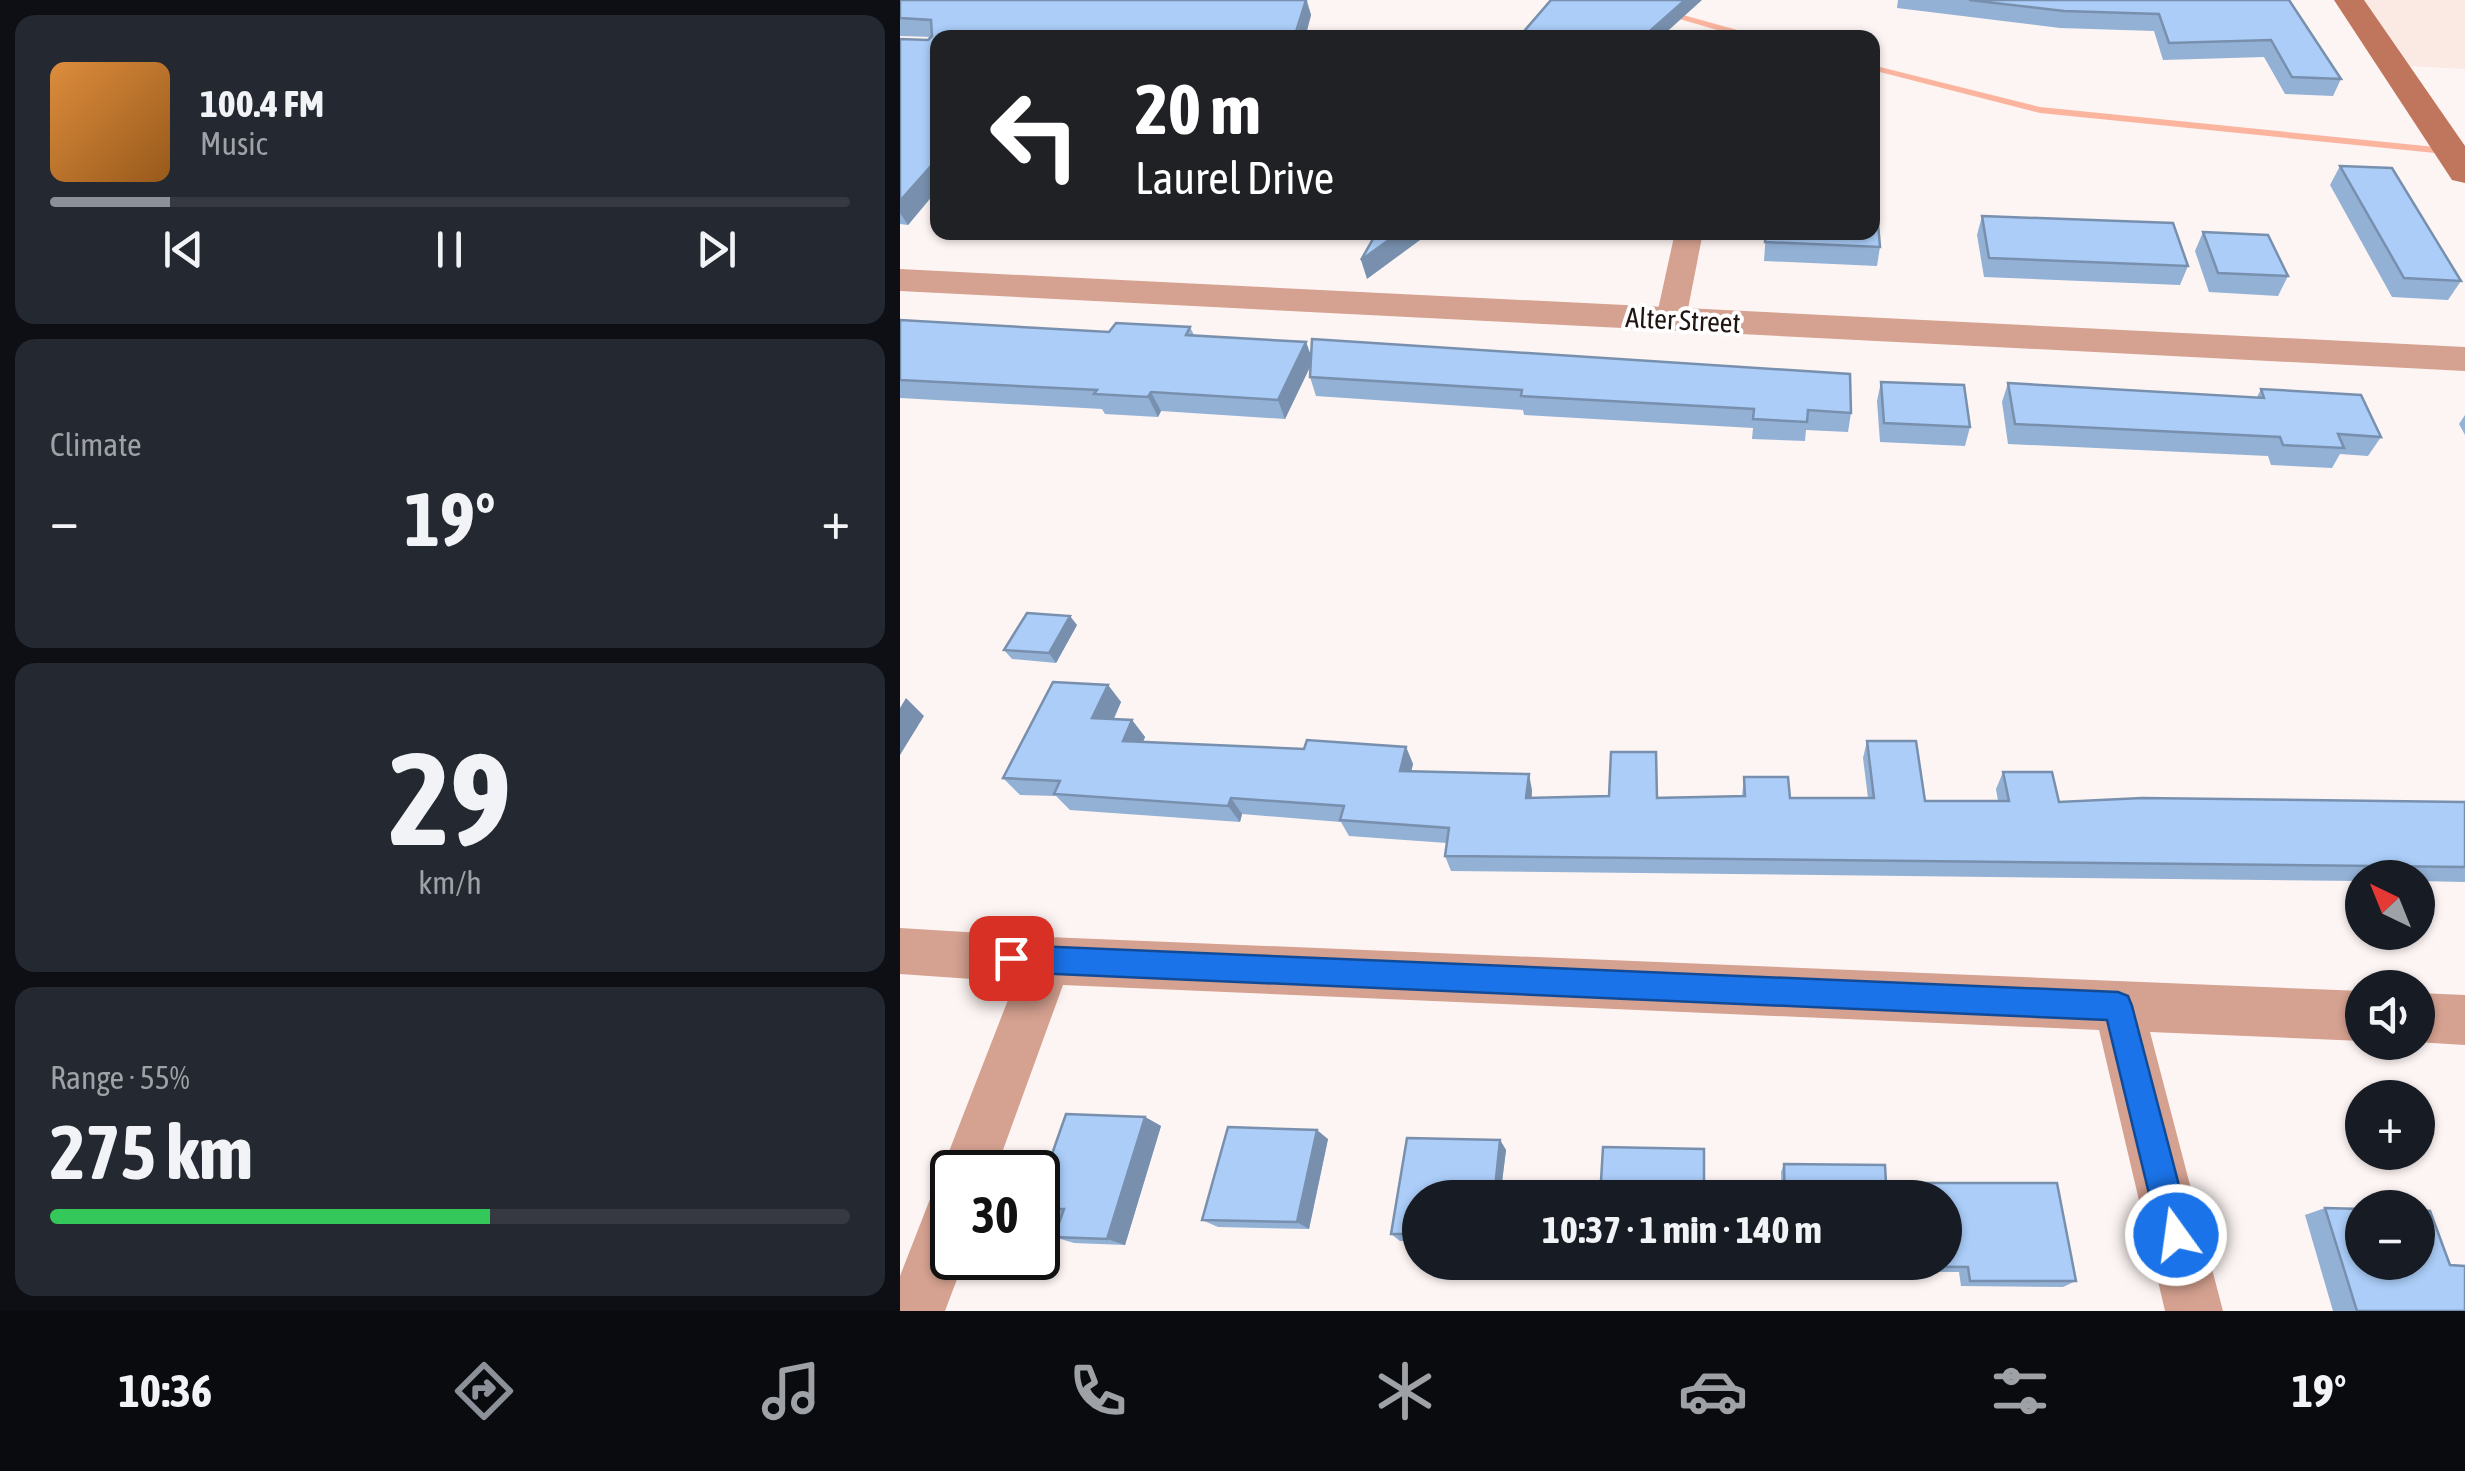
<!DOCTYPE html>
<meta charset="utf-8">
<style>
:root{--surface:#171b24;--page:#242831;--text:#f1f3f6;--muted:#9ea1a6;--line:#363941;--accent:#8c9099}
body{margin:0;font-family:"Asap Condensed",sans-serif;background:var(--page);color:var(--text);height:100vh;display:flex;flex-direction:column;font-size:38px;white-space:nowrap}
*{box-sizing:border-box;margin:0}
p{font-size:32px;color:var(--muted)}
.icon{flex:none;width:55px;height:55px;fill:none;stroke:currentColor;stroke-width:2;stroke-linecap:round;stroke-linejoin:round}
.map{position:relative;flex:1;overflow:hidden}
.drawer{display:flex;flex-direction:column;gap:15px;padding:15px;background:#0d0f14;width:900px}
.drawer>*{flex:none}
.guide{position:absolute;left:30px;top:30px;width:950px;height:210px;border-radius:20px;box-shadow:0 2px 8px #0004;background:#202124;color:#fff;overflow:hidden}
.needle{width:65px;rotate:317deg}
.tools{position:absolute;left:1445px;top:860px;display:grid;gap:20px}
.tools a{display:grid;place-items:center;width:90px;height:90px;border-radius:50%;background:var(--surface);box-shadow:0 2px 8px #0004;font-size:50px}
.speed{position:absolute;left:30px;top:1150px;display:flex;gap:20px;font-size:50px;font-weight:700;text-align:center}
.speed>*{display:grid;place-content:center;width:130px;height:130px;border-radius:50%;background:var(--surface);box-shadow:0 2px 8px #0004;line-height:1}
.speed .limit{border:5px solid #111;border-radius:15px;background:#fff;color:#111}
.pin{position:absolute;display:grid;place-items:center;width:85px;height:85px;color:#fff;margin:-42px;border-radius:20px;box-shadow:0 5px 15px #0006}
.me{position:absolute;width:110px;margin:-55px;rotate:346deg;stroke-linejoin:round;filter:drop-shadow(0 0 8px #0008)}
.turn{display:flex;align-items:center;gap:35px;height:210px;padding:0 40px;font-size:45px}
.turn .icon{width:130px;height:130px;stroke-width:2.5}
.turn b{display:block;font-size:70px;line-height:85px}
.big{font-size:75px;font-weight:700;line-height:1.1}
.drawer .card{flex:1;display:flex;flex-direction:column;justify-content:center;gap:15px;min-width:0;padding:0 35px;border-radius:20px;background:var(--page)}
.drawer .dial{align-items:center;gap:0}
.dial b{font-size:130px;line-height:1}
.song{display:flex;align-items:center;gap:30px}
.cover{width:120px;height:120px;border-radius:15px;background:linear-gradient(135deg,hsl(30 70% 55%),hsl(30 70% 35%))}
.played{height:10px;border-radius:5px;background:linear-gradient(90deg,var(--accent) 15%,var(--line) 15%)}
.keys{display:flex;justify-content:space-around;direction:ltr}
.heat{display:flex;justify-content:space-between;align-items:center;font-size:55px;direction:ltr}
.charge{height:15px;border-radius:8px;background:linear-gradient(90deg,#34c759 55%,var(--line) 0)}
.trip{position:absolute;left:502px;top:1180px;width:560px;height:100px;border-radius:50px;background:var(--surface);box-shadow:0 2px 8px #0004;font-weight:700;line-height:100px;text-align:center}
.dock{display:flex;height:160px;justify-content:space-around;align-items:center;background:#090b0e;color:var(--muted)}
.dock .icon{width:70px;height:70px}
.dock .active{color:var(--accent)}
.dock b{font-size:45px;color:var(--text)}
main{display:flex;flex:1;min-height:0}
.map>svg:first-child{display:block}
.built{fill:#fbe9e3}
.lines{fill:none;stroke-linecap:round;stroke-linejoin:round}
.stream{fill:#fbb59f;fill-rule:evenodd}
.minor{fill:#d5a190;fill-rule:evenodd}
.tertiary{fill:#d5a190;fill-rule:evenodd}
.secondary{fill:#c0755d;fill-rule:evenodd}
.wall{fill:#93b0d5}
.shaded-wall{fill:#7890ae}
.building{fill:#abcdf8;stroke:#7890ae;stroke-width:2.5}
.route{fill:#1a73e8;stroke:#114b97;stroke-width:2.5}
.labels{text-anchor:middle;stroke-width:8;stroke-linejoin:round;paint-order:stroke}
.far-street-label{font-size:28px;fill:#211511;stroke:#fff}
</style>
<main>
<section class="drawer">
<div class="card">
<div class="song"><i class="cover"></i><div><b>100.4 FM</b><p>Music</p></div></div>
<div class="played"></div>
<div class="keys"><svg class="icon" aria-label="previous" viewBox="0 0 24 24"><path d="M18 5L8 12l10 7zM5 5v14"/></svg><svg class="icon" aria-label="pause" viewBox="0 0 24 24"><path d="M8 5v14M16 5v14"/></svg><svg class="icon" aria-label="next" viewBox="0 0 24 24"><path d="M6 5l10 7-10 7zM19 5v14"/></svg></div>
</div>
<div class="card"><p>Climate</p>
<div class="heat"><a>−</a><b class="big">19°</b><a>+</a></div>
</div>
<div class="card dial"><b>29</b><p>km/h</p></div>
<div class="card"><p>Range · 55%</p><b class="big">275 km</b><div class="charge"></div></div>
</section>
<div class="map">
<svg width="1565" height="1311" viewBox="0 0 1565 1311">
<rect width="100%" height="100%" fill="#fdf5f3"/>
<!-- built -->
<path class="built" d="M1447 0H1565V69L1493 65Z"/>
<g class="lines">
<!-- stream -->
<g class="stream">
<path d="M765 10 859 36 860 38H845L762 14 761 12Z"/>
<path d="M972 65 1140 107 1565 150V156L1140 113 972 70Z"/>
</g>
<!-- minor -->
<g class="minor">
<path d="M775 232H803L786 319 782 325H760L756 319Z"/>
<path d="M0 928 148 937 1462 991V1041L1250 1032 1323 1311H1265L1199 1030 163 985 95 1172H52V1258H65L45 1311H0V1276L32 1194 47 1188 41 1172 115 982 0 974Z"/>
<path d="M1518 993 1565 995V1045L1516 1042Z"/>
</g>
<!-- tertiary -->
<path class="tertiary" d="M0 269 1565 347V371L0 291Z"/>
<!-- secondary -->
<path class="secondary" d="M1434 0H1464L1565 146V183L1552 180Z"/>
</g>
<!-- wall -->
<g class="wall">
<path d="M0 0H407L411 15 405 38H38V189L8 225 0 224V39L28 40 32 37 0 36Z"/>
<path d="M998 0H1389L1441 79 1433 96 1385 94 1364 57 1263 60 1254 31 1160 28 997 8Z"/>
<path d="M1440 166 1561 281 1548 300 1492 297 1430 185Z"/>
<path d="M1082 216 1288 266 1280 285 1084 277 1077 235Z"/>
<path d="M82 232H161L157 237Z"/>
<path d="M866 232 980 247 977 266 864 261Z"/>
<path d="M1303 232 1388 276 1378 296 1309 292 1295 251Z"/>
<path d="M0 320 209 332 290 327 294 335 406 342 411 357 951 413 948 432 906 430 905 441 852 439 853 428 624 415 623 410 416 396 410 377V366L385 419 261 411 258 417 205 414 202 409 0 398Z"/>
<path d="M981 382 1070 427 1065 446 980 442 977 401Z"/>
<path d="M1108 383 1357 397 1361 389 1481 437 1468 456 1440 454 1432 468 1371 465 1368 456 1108 444 1102 402Z"/>
<path d="M1565 415V435L1559 424Z"/>
<path d="M177 625 156 663 112 659 104 650Z"/>
<path d="M208 685 221 702 214 719 232 720 245 737 243 742 404 749 506 747 513 764 511 772 632 790V798L842 796 844 777 890 798H968L963 758 967 741 1025 801H1098L1096 789 1103 772 1159 802H1565V882L1518 881V878H1462V881L551 871 545 856 547 843 449 836 441 822 342 814 340 822 170 810 156 796 120 795 103 778Z"/>
<path d="M245 1117 261 1126 225 1245 174 1243 154 1237 161 1216H153L138 1211V1194Z"/>
<path d="M507 1138 600 1140 606 1150 600 1198H520V1241H500L491 1234Z"/>
<path d="M428 1139 409 1229 318 1227 302 1220Z"/>
<path d="M884 1164 985 1165 986 1183H1157L1176 1281 1163 1287 1061 1286 1059 1272 884 1271V1262H1045V1198H882L881 1172Z"/>
<path d="M1425 1208 1550 1265 1565 1311H1433L1405 1215Z"/>
<path d="M593 1262 591 1276 535 1274 527 1269Z"/>
</g>
<!-- shaded-wall -->
<g class="shaded-wall">
<path d="M406 0 411 15 405 38H396Z"/>
<path d="M785 0H802L760 38H742Z"/>
<path d="M38 158V189L8 225 0 213V201Z"/>
<path d="M500 232H531L467 279 461 260Z"/>
<path d="M406 342 413 361 385 419 378 400Z"/>
<path d="M251 392 261 411 258 417 248 397Z"/>
<path d="M170 616 177 625 156 663 149 653Z"/>
<path d="M208 685 221 702 206 735 192 718Z"/>
<path d="M6 698 24 716 0 755V708Z"/>
<path d="M232 720 245 737 236 758 223 741Z"/>
<path d="M506 747 513 764 507 788 500 771Z"/>
<path d="M629 774 632 790 630 814 626 798Z"/>
<path d="M331 798 342 814 340 822 328 806Z"/>
<path d="M245 1117 261 1126 225 1245 207 1239Z"/>
<path d="M417 1130 428 1139 409 1229 397 1222Z"/>
<path d="M600 1140 606 1150 600 1198H594Z"/>
<path d="M586 1262H593L591 1276 585 1270Z"/>
</g>
<!-- building -->
<g class="building">
<path d="M0 0H406L395 35 402 38H38V158L0 201V39L28 40 32 36 31 20 0 18Z"/>
<path d="M651 0H785L742 38 619 37Z"/>
<path d="M1069 0H1389L1441 79 1392 77 1371 40 1269 43 1259 14 1164 11Z"/>
<path d="M1440 166 1492 168 1561 281 1504 278Z"/>
<path d="M972 176H974L980 247 865 242 866 232H972Z"/>
<path d="M1082 216 1273 223 1288 266 1089 258Z"/>
<path d="M477 232H500L461 260Z"/>
<path d="M1303 232 1368 235 1388 276 1318 273Z"/>
<path d="M0 320 209 332 216 323 290 327 286 335 406 342 378 400 251 392 248 397 194 394 197 390 0 380Z"/>
<path d="M412 339 950 374 951 413 908 410 907 422 853 419 854 409 621 396 622 390 410 377Z"/>
<path d="M981 382 1064 385 1070 427 984 423Z"/>
<path d="M1108 383 1364 398 1361 389 1461 395 1481 437 1438 434 1444 448 1383 445 1380 437 1115 424Z"/>
<path d="M127 613 170 616 149 653 104 650Z"/>
<path d="M153 682 208 685 192 718 232 720 223 741 404 749 407 740 506 747 500 771 629 774 626 798 709 796 711 752H756L757 798 845 796 844 777H888L890 798H974L967 741H1016L1025 801H1109L1103 772H1152L1159 802 1242 798 1565 802V867L545 856 549 828 440 820 444 806 331 798 328 806 154 794 160 781 103 778Z"/>
<path d="M166 1114 245 1117 207 1239 154 1237 164 1209H138V1194Z"/>
<path d="M328 1127 417 1130 397 1222 302 1220Z"/>
<path d="M507 1138 600 1140 594 1198H520V1234H491Z"/>
<path d="M703 1147 804 1149V1198H700Z"/>
<path d="M884 1164 985 1165 986 1183H1157L1176 1281H1070L1068 1267 888 1265V1262H1045V1198H885Z"/>
<path d="M1425 1208 1462 1209V1262H1518V1210L1530 1211 1550 1265 1565 1266V1311H1457Z"/>
<path d="M528 1262H586L585 1270 527 1269Z"/>
</g>
<!-- route -->
<path class="route" d="M111 945 1218 992 1228 996 1232 1006 1292 1235 1287 1246 1276 1251 1264 1246 1259 1235 1207 1020 111 972 101 968 97 958 101 949Z"/>
<g class="labels">
<!-- far-street labels -->
<g class="far-street-label">
<text transform="translate(783 320) rotate(3)" y="10">Alter Street</text>
</g>
</g>
</svg>
<div class="tools">
<a><svg class="needle" viewBox="-14 -14 28 28"><path d="M0-13l5 13h-10z" fill="#e53935"/><path d="M0 13l5-13h-10z" fill="#9ea1a6"/></svg></a>
<a><svg class="icon" aria-label="sound" viewBox="0 0 24 24"><path d="M4 9h4l5-4v14l-5-4H4zM17 9q2 3 0 6"/></svg></a>
<a>+</a>
<a>−</a>
</div>
<div class="speed"><div class="limit">30</div></div>
<div class="pin" style="left:111px;top:958px;background:#d93025"><svg class="icon" aria-label="arrive" viewBox="0 0 24 24"><path d="M6 21V4h12l-3 4 3 4H6"/></svg></div>
<svg class="me" style="left:1276px;top:1235px" viewBox="-20 -20 40 40"><circle r="17" fill="#1a73e8" stroke="#fff" stroke-width="3"/><path d="M0-11L8 9 0 5-8 9z" fill="#fff"/></svg>
<div class="trip">10:37 · 1 min · 140 m</div>
<div class="guide">
<div class="turn"><svg class="icon" aria-label="left" viewBox="0 0 24 24"><path d="M17 20v-9H6M10 6l-5 5 5 5"/></svg><div><b>20 m</b>Laurel Drive</div></div>
</div>
</div>
</main>
<nav class="dock">
<b>10:36</b>
<svg class="icon active" aria-label="directions" viewBox="0 0 24 24"><path d="M12 3l9 9-9 9-9-9zM9 14v-3h6M13 9l2 2-2 2"/></svg>
<svg class="icon" aria-label="music" viewBox="0 0 24 24"><path d="M9 18V5l10-2v13"/><circle cx="6" cy="18" r="3"/><circle cx="16" cy="16" r="3"/></svg>
<svg class="icon" aria-label="phone" viewBox="0 0 24 24"><path d="M5 4h4l2 5-3 2q2 4 5 5l2-3 5 2v4C11 20 4 13 5 4z"/></svg>
<svg class="icon" aria-label="climate" viewBox="0 0 24 24"><path d="M12 3v18M4 7l16 10M4 17L20 7"/></svg>
<svg class="icon" aria-label="car" viewBox="0 0 24 24"><path d="M5 17H2v-5l4-1 3-4h7l3 4 3 1v5h-3M9 17h6M6 11h13"/><circle cx="7" cy="17" r="2"/><circle cx="17" cy="17" r="2"/></svg>
<svg class="icon" aria-label="filters" viewBox="0 0 24 24"><path d="M4 7h16M4 17h16"/><circle cx="9" cy="7" r="2"/><circle cx="15" cy="17" r="2"/></svg>
<b>19°</b>
</nav>
